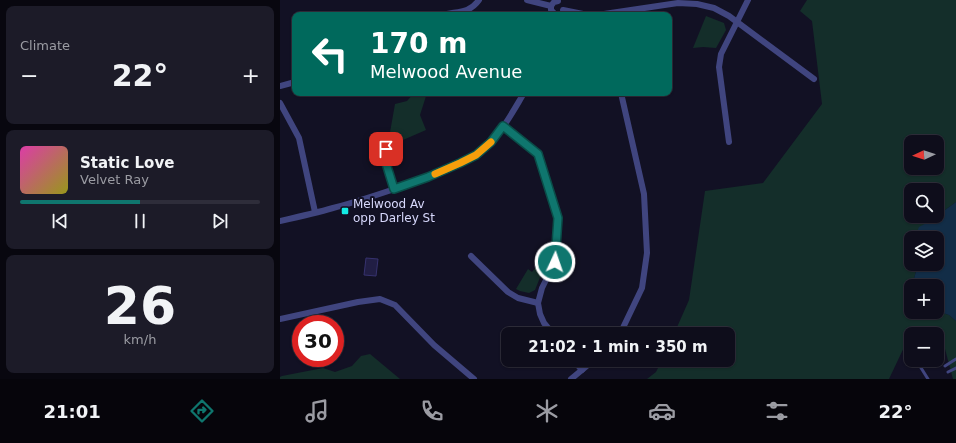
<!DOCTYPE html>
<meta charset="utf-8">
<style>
:root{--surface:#0e0d1b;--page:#1c1b28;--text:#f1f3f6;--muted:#9b9ca3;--line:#2e2d3a;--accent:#0f766e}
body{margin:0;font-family:"DejaVu Sans",sans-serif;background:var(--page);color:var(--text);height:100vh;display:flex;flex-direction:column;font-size:15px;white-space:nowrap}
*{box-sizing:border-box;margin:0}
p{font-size:13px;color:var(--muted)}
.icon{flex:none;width:22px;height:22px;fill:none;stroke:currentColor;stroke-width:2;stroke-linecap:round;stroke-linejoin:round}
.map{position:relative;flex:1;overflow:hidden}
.drawer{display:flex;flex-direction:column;gap:6px;padding:6px;background:#08070f;width:280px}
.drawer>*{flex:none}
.hud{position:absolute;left:12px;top:12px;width:380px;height:84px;border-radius:8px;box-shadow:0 1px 3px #0004,0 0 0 1px var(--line);background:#00695c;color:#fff;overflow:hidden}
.needle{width:26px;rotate:266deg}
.fabs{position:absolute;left:624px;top:135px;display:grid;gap:8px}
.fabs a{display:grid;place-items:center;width:40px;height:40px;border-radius:8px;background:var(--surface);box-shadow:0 1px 3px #0004,0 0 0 1px var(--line);font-size:20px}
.speed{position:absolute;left:12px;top:315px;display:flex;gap:8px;font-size:20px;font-weight:700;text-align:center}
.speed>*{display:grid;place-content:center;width:52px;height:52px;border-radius:50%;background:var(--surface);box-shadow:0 1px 3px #0004,0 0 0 1px var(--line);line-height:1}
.speed .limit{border:6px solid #d22;background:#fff;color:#111}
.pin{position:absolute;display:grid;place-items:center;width:34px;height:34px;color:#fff;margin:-17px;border-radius:8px;box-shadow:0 2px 6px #0006}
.me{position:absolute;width:44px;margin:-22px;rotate:3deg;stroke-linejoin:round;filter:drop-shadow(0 0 3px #0008)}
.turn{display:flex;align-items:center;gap:14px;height:84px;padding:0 12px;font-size:18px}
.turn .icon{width:52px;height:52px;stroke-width:2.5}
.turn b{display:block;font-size:28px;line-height:34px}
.big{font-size:30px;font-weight:800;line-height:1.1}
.drawer .widget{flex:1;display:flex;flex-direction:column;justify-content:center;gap:6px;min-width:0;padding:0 14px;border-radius:8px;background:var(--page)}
.drawer .dial{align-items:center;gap:0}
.dial b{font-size:52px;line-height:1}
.song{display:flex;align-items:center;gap:12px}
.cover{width:48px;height:48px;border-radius:6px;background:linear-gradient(135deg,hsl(320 70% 55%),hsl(60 70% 35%))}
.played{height:4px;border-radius:2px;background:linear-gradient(90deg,var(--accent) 50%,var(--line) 50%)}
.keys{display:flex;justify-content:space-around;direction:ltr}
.heat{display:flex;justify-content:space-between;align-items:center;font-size:22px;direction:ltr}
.trip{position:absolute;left:221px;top:327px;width:234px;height:40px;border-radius:8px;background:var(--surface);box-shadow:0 1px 3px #0004,0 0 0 1px var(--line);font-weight:800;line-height:40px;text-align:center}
.tabs{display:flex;height:64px;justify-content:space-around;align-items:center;background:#06050b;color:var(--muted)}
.tabs .icon{width:28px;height:28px}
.tabs .selected{color:var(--accent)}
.tabs b{font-size:18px;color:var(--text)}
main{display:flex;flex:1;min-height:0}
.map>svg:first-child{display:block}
.green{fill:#142e2a;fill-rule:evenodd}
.water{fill:#122d47}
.building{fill:#211e44;stroke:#36326e}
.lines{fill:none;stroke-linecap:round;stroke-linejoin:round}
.lane{stroke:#40457f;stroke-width:3}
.street{stroke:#40457f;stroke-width:6}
.route-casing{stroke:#0a4d48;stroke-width:10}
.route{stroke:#0f766e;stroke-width:7}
.slow{stroke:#f59e0b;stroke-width:7}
.poi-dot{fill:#13ece5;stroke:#121124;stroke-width:1.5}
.labels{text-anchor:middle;stroke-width:4;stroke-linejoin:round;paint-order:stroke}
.poi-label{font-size:12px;fill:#d7d8fc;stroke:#121124;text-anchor:start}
</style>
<main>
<section class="drawer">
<div class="widget"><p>Climate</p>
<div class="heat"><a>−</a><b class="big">22°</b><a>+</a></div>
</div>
<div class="widget">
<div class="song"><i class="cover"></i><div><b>Static Love</b><p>Velvet Ray</p></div></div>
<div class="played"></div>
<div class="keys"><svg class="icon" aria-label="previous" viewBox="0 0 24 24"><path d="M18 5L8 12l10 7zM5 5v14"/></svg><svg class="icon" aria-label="pause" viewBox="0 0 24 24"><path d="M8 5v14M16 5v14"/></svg><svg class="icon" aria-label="next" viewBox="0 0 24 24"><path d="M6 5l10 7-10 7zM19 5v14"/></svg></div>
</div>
<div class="widget dial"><b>26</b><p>km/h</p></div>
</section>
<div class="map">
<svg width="676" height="379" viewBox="0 0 676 379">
<rect width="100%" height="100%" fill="#121124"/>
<!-- green -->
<g class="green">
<path d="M527 0H676V202L657 216V190H631V216H657L636 234 639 238H631V264H638L632 286H631V291L627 308 631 309V312H657V311L669 315 676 321V379H673L665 349 657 343V334H631V340L627 341 609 379H367L376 372 382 360H448V334H394L409 300 425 191 483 183 542 104 532 21 520 11ZM631 142H657V168H631Z"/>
<path d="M426 16 444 23 446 30 436 48 423 47 413 48Z"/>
<path d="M134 93H147L140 115 146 130 116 143 111 139 109 138 115 104 127 101Z"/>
<path d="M256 267 261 275 255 290 249 293 240 291 236 289 248 269 252 272Z"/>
<path d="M90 354 120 379H0V377L2 376 43 368 55 372 72 366 81 356Z"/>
</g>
<!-- water -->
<path class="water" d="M676 202V321L669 315 657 311V286H632L638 264H657V238H639L636 234 639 227 650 221Z"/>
<!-- building -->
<path class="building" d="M86 258 98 259 96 276 84 275Z"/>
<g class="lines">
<!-- lane -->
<g class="lane">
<path d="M629 356 631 358"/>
<path d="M634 360 638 363 648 379"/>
<path d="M665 366 676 359"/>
<path d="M668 372 676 368"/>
</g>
<!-- street -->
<g class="street">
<path d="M247 0 271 6"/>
<path d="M283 10 303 14H324L398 3 417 4 434 8 449 16 534 79"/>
<path d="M274 13 271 10V6L274 2 278 1"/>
<path d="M162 15C177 11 189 14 199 0"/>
<path d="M0 86 15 82"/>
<path d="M0 103 19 138 35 212"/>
<path d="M223 126 258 154 278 218 275 262 262 288 258 303 260 314 264 323 273 334"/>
<path d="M449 142 439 67 441 54 468 0"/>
<path d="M106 149 105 160 114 189"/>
<path d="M0 221C18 217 36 213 53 208 80 201 106 192 132 183 159 173 188 163 210 143 222 132 235 108 244 93"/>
<path d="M191 256 228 292 238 298 258 303"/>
<path d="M0 319 78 302 100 299 115 305 154 345 194 379"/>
<path d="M340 334 362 288 367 253 364 194 341 93"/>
<path d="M293 360 302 370"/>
<path d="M291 379 314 360"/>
</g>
</g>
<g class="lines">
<!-- route casing -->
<g class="route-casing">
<path id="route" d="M106 149 105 160 114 189 148 177 180 163 196 155 211 142 223 126 258 154 278 218 275 262"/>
</g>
<!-- route -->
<use href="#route" class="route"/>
<!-- slow -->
<path class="slow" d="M155 174 180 163 196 155 211 142"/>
</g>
<!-- markers -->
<rect class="poi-dot" x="61" y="207" width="8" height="8" rx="2"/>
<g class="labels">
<!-- poi labels -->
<g class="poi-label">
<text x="73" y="208">Melwood Av<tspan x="73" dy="14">opp Darley St</tspan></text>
</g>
</g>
</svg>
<div class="fabs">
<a><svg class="needle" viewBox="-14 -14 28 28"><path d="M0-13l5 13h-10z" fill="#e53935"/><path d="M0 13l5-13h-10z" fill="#9b9ca3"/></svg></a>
<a><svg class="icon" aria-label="search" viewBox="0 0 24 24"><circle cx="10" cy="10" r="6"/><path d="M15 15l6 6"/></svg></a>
<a><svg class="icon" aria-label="layers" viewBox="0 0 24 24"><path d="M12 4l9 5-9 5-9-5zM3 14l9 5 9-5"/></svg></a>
<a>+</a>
<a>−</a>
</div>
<div class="speed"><div class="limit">30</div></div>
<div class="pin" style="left:106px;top:149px;background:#d93025"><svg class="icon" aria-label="arrive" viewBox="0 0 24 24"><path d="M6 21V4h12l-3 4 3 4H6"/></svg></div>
<svg class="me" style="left:275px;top:262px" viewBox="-20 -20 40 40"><circle r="17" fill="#0f766e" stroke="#fff" stroke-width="3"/><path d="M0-11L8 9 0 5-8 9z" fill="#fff"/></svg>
<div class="trip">21:02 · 1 min · 350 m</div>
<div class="hud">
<div class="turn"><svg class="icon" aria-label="left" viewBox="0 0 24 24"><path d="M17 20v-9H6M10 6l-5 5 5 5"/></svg><div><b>170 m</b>Melwood Avenue</div></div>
</div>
</div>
</main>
<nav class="tabs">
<b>21:01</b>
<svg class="icon selected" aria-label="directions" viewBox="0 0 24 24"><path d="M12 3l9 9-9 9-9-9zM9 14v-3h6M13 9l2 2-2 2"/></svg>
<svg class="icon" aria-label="music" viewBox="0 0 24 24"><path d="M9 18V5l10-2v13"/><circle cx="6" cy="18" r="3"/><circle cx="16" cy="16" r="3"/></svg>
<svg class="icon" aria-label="phone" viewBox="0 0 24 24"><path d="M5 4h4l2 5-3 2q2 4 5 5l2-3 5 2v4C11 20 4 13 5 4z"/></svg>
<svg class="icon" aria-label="climate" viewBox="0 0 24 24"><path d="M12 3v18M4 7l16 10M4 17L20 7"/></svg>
<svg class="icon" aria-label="car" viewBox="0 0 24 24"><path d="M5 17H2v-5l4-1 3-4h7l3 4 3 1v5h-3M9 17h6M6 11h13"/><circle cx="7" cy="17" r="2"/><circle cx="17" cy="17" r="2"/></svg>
<svg class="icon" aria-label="filters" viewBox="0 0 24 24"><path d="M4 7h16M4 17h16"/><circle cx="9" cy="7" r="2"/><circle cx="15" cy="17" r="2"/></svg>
<b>22°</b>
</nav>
